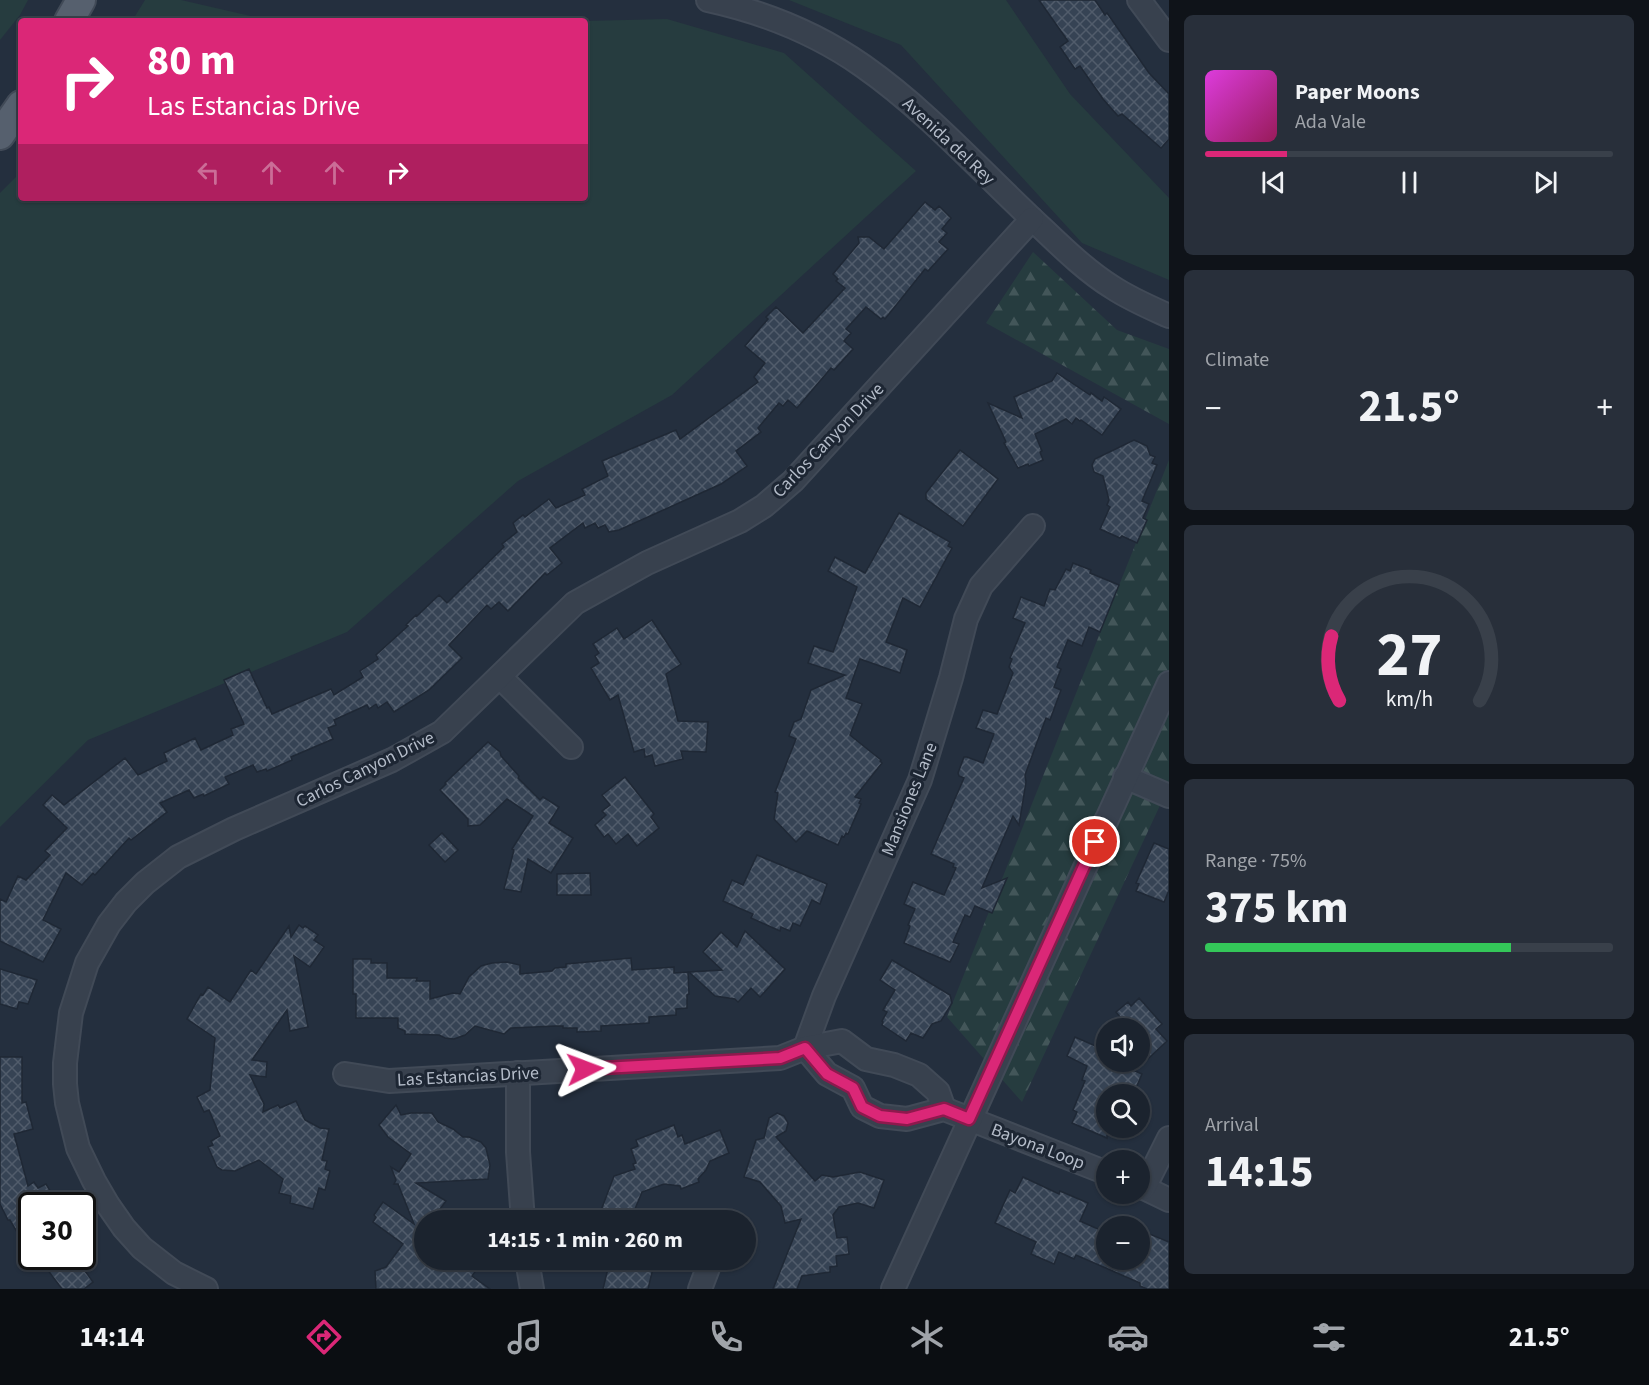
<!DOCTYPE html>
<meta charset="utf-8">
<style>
:root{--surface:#1b232e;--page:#282f3a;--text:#f1f3f6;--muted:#a0a4aa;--line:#39404a;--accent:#db2777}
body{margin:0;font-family:"Source Sans 3",sans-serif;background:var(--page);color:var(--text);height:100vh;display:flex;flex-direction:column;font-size:22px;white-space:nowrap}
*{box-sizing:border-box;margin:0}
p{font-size:20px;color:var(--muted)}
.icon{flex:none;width:33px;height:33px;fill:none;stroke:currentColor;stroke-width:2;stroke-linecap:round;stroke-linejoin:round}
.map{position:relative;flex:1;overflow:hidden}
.sheet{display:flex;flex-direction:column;gap:15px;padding:15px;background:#0f1319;width:480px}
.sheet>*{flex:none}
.top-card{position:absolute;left:18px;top:18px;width:570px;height:183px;border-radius:6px;box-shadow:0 2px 4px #0004,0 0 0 2px var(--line);background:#db2777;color:#fff;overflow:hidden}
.tools{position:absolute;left:1096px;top:1018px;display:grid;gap:12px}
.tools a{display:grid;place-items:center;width:54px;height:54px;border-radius:50%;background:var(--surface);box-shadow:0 2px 4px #0004,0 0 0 2px var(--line);font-size:30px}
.speed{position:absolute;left:18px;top:1192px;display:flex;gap:12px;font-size:30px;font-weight:700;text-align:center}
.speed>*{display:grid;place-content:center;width:78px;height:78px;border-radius:50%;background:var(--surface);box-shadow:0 2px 4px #0004,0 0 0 2px var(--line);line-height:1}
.speed .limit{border:3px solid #111;border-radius:9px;background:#fff;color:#111}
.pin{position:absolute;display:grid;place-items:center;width:51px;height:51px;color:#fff;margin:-26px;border:3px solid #fff;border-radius:50%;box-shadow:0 2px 6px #0007}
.me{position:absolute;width:66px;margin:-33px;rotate:87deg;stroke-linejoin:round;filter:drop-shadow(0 0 4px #0008)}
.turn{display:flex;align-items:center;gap:21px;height:126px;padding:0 30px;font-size:27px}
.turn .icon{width:78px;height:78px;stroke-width:2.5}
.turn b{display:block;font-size:42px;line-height:51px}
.lanes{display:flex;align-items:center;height:57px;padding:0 30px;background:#0003;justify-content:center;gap:30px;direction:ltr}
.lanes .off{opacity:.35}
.big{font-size:45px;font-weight:700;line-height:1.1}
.sheet .tile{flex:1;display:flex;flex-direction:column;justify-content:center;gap:9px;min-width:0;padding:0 21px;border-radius:9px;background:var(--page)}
.sheet .dial{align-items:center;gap:0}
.dial svg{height:156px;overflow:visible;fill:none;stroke:var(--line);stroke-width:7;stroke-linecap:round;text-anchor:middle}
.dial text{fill:var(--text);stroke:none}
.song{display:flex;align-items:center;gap:18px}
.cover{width:72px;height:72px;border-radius:9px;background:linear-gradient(135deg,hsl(300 70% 55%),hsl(330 70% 35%))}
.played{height:6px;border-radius:3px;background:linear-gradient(90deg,var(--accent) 20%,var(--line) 20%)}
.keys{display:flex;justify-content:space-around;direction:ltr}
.heat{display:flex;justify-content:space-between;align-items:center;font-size:33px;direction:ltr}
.charge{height:9px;border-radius:4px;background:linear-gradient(90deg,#34c759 75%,var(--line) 0)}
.trip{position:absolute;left:414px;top:1210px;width:342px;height:60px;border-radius:30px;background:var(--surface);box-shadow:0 2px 4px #0004,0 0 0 2px var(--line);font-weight:700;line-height:60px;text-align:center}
.tab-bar{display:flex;height:96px;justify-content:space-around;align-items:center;background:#0b0e12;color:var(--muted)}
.tab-bar .icon{width:42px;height:42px}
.tab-bar .current{color:var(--accent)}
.tab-bar b{font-size:27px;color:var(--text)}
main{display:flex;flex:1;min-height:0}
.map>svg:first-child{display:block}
.green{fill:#263c3f}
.forest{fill:url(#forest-firs)}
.building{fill:url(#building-cross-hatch);stroke:#1f2835;stroke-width:1.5}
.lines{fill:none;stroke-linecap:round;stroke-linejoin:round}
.minor-casing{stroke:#414a57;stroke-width:26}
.major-casing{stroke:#414a57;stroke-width:32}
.minor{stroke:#38414e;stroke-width:22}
.major{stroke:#56606e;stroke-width:28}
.route-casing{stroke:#8e194d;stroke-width:15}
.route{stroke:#db2777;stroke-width:10}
.labels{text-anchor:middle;stroke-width:6;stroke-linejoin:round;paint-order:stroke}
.street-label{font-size:18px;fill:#b4bcc9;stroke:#1d2633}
</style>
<main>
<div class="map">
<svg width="1169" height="1289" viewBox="0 0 1169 1289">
<defs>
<pattern id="forest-firs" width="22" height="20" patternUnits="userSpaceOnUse" patternTransform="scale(1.5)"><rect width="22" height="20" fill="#263c3f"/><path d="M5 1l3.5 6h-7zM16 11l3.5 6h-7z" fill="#435659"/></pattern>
<pattern id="building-cross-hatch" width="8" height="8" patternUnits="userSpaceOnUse" patternTransform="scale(1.5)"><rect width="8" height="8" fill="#364354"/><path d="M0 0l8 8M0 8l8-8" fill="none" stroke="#515c6b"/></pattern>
</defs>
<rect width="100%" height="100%" fill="#242f3e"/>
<!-- green -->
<g class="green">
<path d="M0 0H28L20 15 0 40Z"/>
<path d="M145 0H181L272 21H132Z"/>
<path d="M789 0H1006L1070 94 1169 198V280L1082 243 901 45Z"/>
<path d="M667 19 784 53 916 171 672 395 518 481 347 632 88 740 0 827V193L21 172V198H585V21Z"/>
</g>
<!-- forest -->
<g class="forest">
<path d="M1033 252 1117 330 1169 349V424L986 323Z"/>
<path d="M1169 460V786L1022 1102 947 1017Z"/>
</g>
<!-- building -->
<g class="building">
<path d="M1039 0H1095L1105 15 1107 13 1149 73 1169 94V139L1161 148 1122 114 1118 116 1103 99 1080 66 1075 69 1060 47 1068 41Z"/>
<path d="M925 202 935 210 939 206 951 218 942 229 947 233 939 242 948 249 928 271 925 269 885 319 883 317 881 319 866 307 846 329 851 333 844 341 853 349 834 370 831 368 797 408 788 400 783 406 779 403 758 428 761 432 736 451 747 466 721 484 619 530 609 532 605 525 598 528 595 523 585 528 583 523 550 548 562 563 547 575 545 573 508 611 499 602 491 609 487 605 449 645 462 658 429 690 394 712 387 702 378 708 376 704 369 709 367 705 334 720 336 725 328 728 333 739 291 757 292 760 267 771 266 769 257 772 253 765 225 777 229 784 204 796 203 794 194 798 189 790 160 803 167 812 131 840 129 838 95 875 93 873 82 885 66 873 43 920 61 929 43 962 0 941V899L6 902 18 876 26 880 50 855 45 851 67 828 43 805 52 795 64 805 125 758 138 775 167 761 164 753 195 738 201 750 233 735 231 729 244 724 224 680 249 669 267 708 269 707 272 714 331 689 334 695 363 677 360 671 378 659 376 655 408 626 406 625 416 615 417 616 439 595 447 603 504 547 502 544 517 532 513 523 523 515 525 517 549 499 556 508 585 495 582 489 608 476 602 461 676 430 680 439 758 382 754 377 765 363 745 346 768 319 766 317 776 307 803 333 845 288 836 281 838 279 833 274 859 243 858 237H869L884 249Z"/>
<path d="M1057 373 1090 395 1091 393 1102 401 1104 397 1121 409 1102 435 1081 420 1080 421 1076 418 1072 424 1066 419 1035 434 1042 451 1040 452 1043 460 1029 466 1028 464 1018 468 1004 443 1006 442 988 403 1022 418 1014 397 1052 381Z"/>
<path d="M1134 440 1147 446 1150 455 1155 457 1152 463 1157 465 1142 501 1149 504 1143 518 1147 520 1137 543 1122 536 1120 538 1100 529 1110 507 1107 505 1109 500 1103 476 1094 472 1092 465 1095 459Z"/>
<path d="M960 450 998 479 963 526 926 499V493Z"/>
<path d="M899 513 950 542 948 546 952 548 920 607 903 598 886 642 907 650 900 673 860 659 846 698 862 704 850 735 881 760 880 761 882 763 855 797 861 799 859 803 861 804 848 834 846 833 844 837 842 836 838 845 807 831 796 842 774 819 778 793 775 792 796 739 789 736 794 722 801 719 811 690 845 675 808 663 814 646 833 652 857 587 828 571 835 557 865 573Z"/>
<path d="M1073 563 1091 570 1090 573 1119 585 1100 632 1089 627 1082 646 1068 640 1057 667 1061 669 1054 687 1061 690 1050 720 1046 718 1025 775 1026 782 1019 825 1013 816 982 888 1007 878 992 913 975 906 970 917 965 915 953 942 959 944 950 962 904 943 910 926 908 925 915 909 904 904 913 882 944 895 956 868 953 867 954 864 931 854 964 778 959 776 958 773 964 757H967L983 763 994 734 976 728 983 710 997 714 1013 673 1009 667 1012 659 1010 658 1025 623 1013 618 1021 597 1044 606 1050 589 1055 590 1066 569 1070 571Z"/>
<path d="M652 620 681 664 666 674 678 721 708 722 706 752 681 751 683 759 655 766 652 755 645 757 644 749 634 752 618 695 610 700 591 668 599 663 595 656 599 653 593 644 617 628 624 639Z"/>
<path d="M488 742 500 752 501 756 519 776 518 778 540 800 543 797 559 807 549 823 573 838 551 873 528 859 521 892 504 889 514 850 512 849 533 816 507 799 480 825 468 826V819L440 790 446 784 445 783Z"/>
<path d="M625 777 654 814 651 817 659 828 637 846 628 834 616 844 608 834 604 837 595 825 606 815 602 811 610 805 602 795Z"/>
<path d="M442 833 458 850 445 862 429 845Z"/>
<path d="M1154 843 1169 849V890L1164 902 1136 891 1139 884 1136 883Z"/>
<path d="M757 855 827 884 820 904 812 900 800 926 793 923 790 931 781 927 780 931 751 918 753 914 723 901 732 880 743 885Z"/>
<path d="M590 873 591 895H557V874Z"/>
<path d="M299 925 303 928 305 926 318 935 314 940 324 947 310 967 294 956 308 1027 290 1031 287 1010 252 1060 267 1062 266 1077 250 1075 264 1104 263 1112 278 1105 280 1108 296 1101 305 1120 320 1128 329 1129 322 1160 327 1161 325 1169 330 1171 325 1190 319 1188 313 1209 290 1203 291 1196 279 1193 283 1179 259 1160 235 1171 222 1170 217 1167 208 1147 213 1145 211 1141 220 1136 209 1110 204 1112 197 1097 210 1090 215 1038 187 1019 201 994 203 995 208 987 230 1002 251 970 256 974 289 926 291 937Z"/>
<path d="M745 931 785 969 760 997 751 988 738 1002 735 999 715 996 689 972 722 970 703 952 721 932 737 947Z"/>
<path d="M631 958 632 970 674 967V973L688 972 689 994 687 995V1008L676 1009V1015L649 1017V1023L601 1026V1031L577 1032V1028H563V1026H556L511 1028 504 1034 475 1026 465 1035 454 1039 445 1038 439 1035 405 1034V1031L398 1028V1018H356V994H353V959H371V963H387V978H417L416 981H430V999L453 993 460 994 469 977 481 966 492 963 507 962 520 965V974L552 971 555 968 566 967V964Z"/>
<path d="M892 960 950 995 952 1003 941 1021 932 1024 923 1038 911 1033 906 1041 882 1025 883 1022 882 1021 887 1012 883 1010 895 990 880 980Z"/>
<path d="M0 969 37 980 28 1004 19 1002 17 1009 0 1004Z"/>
<path d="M1139 998 1162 1024 1156 1029 1167 1041 1135 1071 1142 1074 1133 1095H1107V1138L1072 1123 1077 1112 1073 1110 1085 1081 1082 1080 1087 1066 1067 1056 1075 1037 1107 1051V1062H1140V1029H1107L1120 1017 1116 1012 1128 1002 1131 1006Z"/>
<path d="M0 1057H22V1103L26 1102 33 1129 14 1134 28 1186 34 1182 38 1188 46 1184 59 1206H32V1223L17 1232 10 1220H8L0 1204Z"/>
<path d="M396 1105 401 1115 411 1113H432L438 1122 453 1129 463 1137H469L481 1142 486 1148 490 1165 488 1179 416 1183 446 1201 437 1213 444 1221H424V1260H474L477 1269 472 1276 490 1289H376L375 1271 386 1267 403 1244 373 1222 376 1217 374 1215 383 1202 414 1224 398 1184H394L396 1180 391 1167 399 1172 411 1154 388 1137 379 1125Z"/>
<path d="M777 1113 784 1116 788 1123 786 1131 776 1137 815 1181 822 1175 833 1177 860 1172 884 1180 874 1208 858 1203 839 1207 833 1215 837 1238 847 1237 849 1254 836 1256 837 1266 830 1267V1272L802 1276 797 1289H773L801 1219 785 1223 781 1206 760 1182 744 1177 756 1140 764 1138 769 1118Z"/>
<path d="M674 1125 678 1137 682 1135 685 1144 720 1130 729 1153 710 1161 706 1170 698 1179 699 1182 681 1189 680 1186 664 1184 642 1192 630 1221H597L614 1176 635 1169 633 1164 636 1163 631 1149 638 1146 636 1140Z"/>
<path d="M1023 1177 1059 1194 1060 1191 1088 1203 1080 1221 1107 1233V1260H1140V1230L1169 1242V1289H1147L1140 1286V1283L1076 1255 1074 1259 1059 1252 1054 1264 1031 1254 1036 1242 995 1223 1010 1190 1015 1193Z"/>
<path d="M38 1257H82L90 1267 85 1271 93 1282 84 1289H62Z"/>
<path d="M610 1260H655L648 1289H603Z"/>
</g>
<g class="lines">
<!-- minor casing -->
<g class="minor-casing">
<g id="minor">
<path d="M708 0C763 12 816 33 863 66 930 113 985 176 1045 231 1066 251 1088 272 1112 287 1130 299 1149 307 1169 316"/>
<path d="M1139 0 1169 40"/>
<path d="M500 677 571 747"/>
<path d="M1125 777 1169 796"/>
<path d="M805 1048 824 996 920 780 951 678 966 619 981 586 1033 526"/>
<path d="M805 1048 827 1074 853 1088 862 1107 880 1116 907 1119 944 1109 1107 1173"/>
<path d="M518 1073V1152L523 1221"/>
<path d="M345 1074 389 1081 780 1058 805 1048 842 1041 866 1059 894 1065 919 1075 938 1092 944 1109"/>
<path d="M1140 1186 1169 1200"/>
<path d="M1144 1188 1169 1138"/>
<path d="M527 1260 532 1289"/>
<path d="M206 1289 174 1273 142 1248 124 1228 108 1205 94 1181 78 1148 67 1103 65 1084V1063L71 1013 87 963 109 924 126 902 145 883 178 857 234 829 392 760 442 732 575 603 647 563 740 521 764 506 793 481 1032 219"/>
<path d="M700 1289 711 1260"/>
<path d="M893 1289 1169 683"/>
</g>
</g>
<!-- major casing -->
<g class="major-casing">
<g id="major">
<path d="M69 21 81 0"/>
<path d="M0 135 21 105"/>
</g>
</g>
<!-- minor -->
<use href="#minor" class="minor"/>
<!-- major -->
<use href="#major" class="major"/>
</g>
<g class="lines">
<!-- route casing -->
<g class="route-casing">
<path id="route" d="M585 1069 780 1058 805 1048 827 1074 853 1088 862 1107 880 1116 907 1119 944 1109 969 1119 1095 842"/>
</g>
<!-- route -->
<use href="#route" class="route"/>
</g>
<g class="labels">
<!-- street labels -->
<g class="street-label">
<text transform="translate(949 141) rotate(43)" y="6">Avenida del Rey</text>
<text transform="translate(828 440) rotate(-46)" y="6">Carlos Canyon Drive</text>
<text transform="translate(365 769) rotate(-26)" y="6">Carlos Canyon Drive</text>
<text transform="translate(909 799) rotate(-68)" y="6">Mansiones Lane</text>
<text transform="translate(468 1076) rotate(-3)" y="6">Las Estancias Drive</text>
<text transform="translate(1038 1146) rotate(21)" y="6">Bayona Loop</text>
</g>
</g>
</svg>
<div class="tools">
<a><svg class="icon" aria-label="sound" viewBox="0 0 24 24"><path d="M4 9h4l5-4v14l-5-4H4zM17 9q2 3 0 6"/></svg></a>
<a><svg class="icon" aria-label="search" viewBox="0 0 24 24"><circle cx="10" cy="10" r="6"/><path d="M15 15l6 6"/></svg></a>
<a>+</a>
<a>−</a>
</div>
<div class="speed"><div class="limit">30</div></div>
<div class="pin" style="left:1095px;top:842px;background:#d93025"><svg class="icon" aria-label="arrive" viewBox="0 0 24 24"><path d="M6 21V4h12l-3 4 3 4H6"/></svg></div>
<svg class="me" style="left:585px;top:1069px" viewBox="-20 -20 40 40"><path d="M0-17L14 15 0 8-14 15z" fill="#db2777" stroke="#fff" stroke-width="4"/></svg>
<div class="trip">14:15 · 1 min · 260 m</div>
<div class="top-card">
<div class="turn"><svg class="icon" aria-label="right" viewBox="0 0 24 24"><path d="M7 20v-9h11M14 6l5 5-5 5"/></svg><div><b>80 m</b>Las Estancias Drive</div></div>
<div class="lanes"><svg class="icon off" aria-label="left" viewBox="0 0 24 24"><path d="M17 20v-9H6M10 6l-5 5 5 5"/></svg><svg class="icon off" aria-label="ahead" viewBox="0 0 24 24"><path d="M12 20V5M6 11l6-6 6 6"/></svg><svg class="icon off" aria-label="ahead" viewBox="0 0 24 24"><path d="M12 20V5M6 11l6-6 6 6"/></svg><svg class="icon" aria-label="right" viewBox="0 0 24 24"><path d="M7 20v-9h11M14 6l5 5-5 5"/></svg></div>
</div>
</div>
<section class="sheet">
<div class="tile">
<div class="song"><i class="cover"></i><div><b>Paper Moons</b><p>Ada Vale</p></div></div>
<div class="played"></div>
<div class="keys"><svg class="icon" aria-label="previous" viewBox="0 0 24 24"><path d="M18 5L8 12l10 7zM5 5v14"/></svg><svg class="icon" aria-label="pause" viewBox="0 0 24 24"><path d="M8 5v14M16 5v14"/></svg><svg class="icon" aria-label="next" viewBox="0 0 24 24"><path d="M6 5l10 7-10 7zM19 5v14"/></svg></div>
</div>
<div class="tile"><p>Climate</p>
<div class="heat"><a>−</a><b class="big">21.5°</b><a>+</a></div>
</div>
<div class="tile dial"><svg viewBox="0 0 100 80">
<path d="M14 69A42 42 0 1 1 86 69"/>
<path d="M14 69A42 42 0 0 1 10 36" stroke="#db2777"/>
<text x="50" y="56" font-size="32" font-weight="700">27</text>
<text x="50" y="72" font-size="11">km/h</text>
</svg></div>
<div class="tile"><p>Range · 75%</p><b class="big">375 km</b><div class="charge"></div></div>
<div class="tile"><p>Arrival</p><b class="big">14:15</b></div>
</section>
</main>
<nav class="tab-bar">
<b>14:14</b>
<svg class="icon current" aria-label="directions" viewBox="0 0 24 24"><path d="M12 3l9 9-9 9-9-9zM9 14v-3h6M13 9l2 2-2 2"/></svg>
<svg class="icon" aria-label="music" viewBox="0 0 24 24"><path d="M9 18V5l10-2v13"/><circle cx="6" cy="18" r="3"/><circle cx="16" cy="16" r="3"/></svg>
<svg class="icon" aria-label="phone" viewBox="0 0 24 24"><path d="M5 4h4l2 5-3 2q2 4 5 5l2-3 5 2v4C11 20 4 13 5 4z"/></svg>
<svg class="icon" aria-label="climate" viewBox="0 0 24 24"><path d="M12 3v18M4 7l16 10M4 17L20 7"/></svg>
<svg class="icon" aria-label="car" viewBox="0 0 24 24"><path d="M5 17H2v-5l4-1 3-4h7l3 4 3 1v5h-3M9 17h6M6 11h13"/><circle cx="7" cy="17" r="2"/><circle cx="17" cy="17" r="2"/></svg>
<svg class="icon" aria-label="filters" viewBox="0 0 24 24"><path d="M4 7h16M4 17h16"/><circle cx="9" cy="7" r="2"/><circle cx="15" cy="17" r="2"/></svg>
<b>21.5°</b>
</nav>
